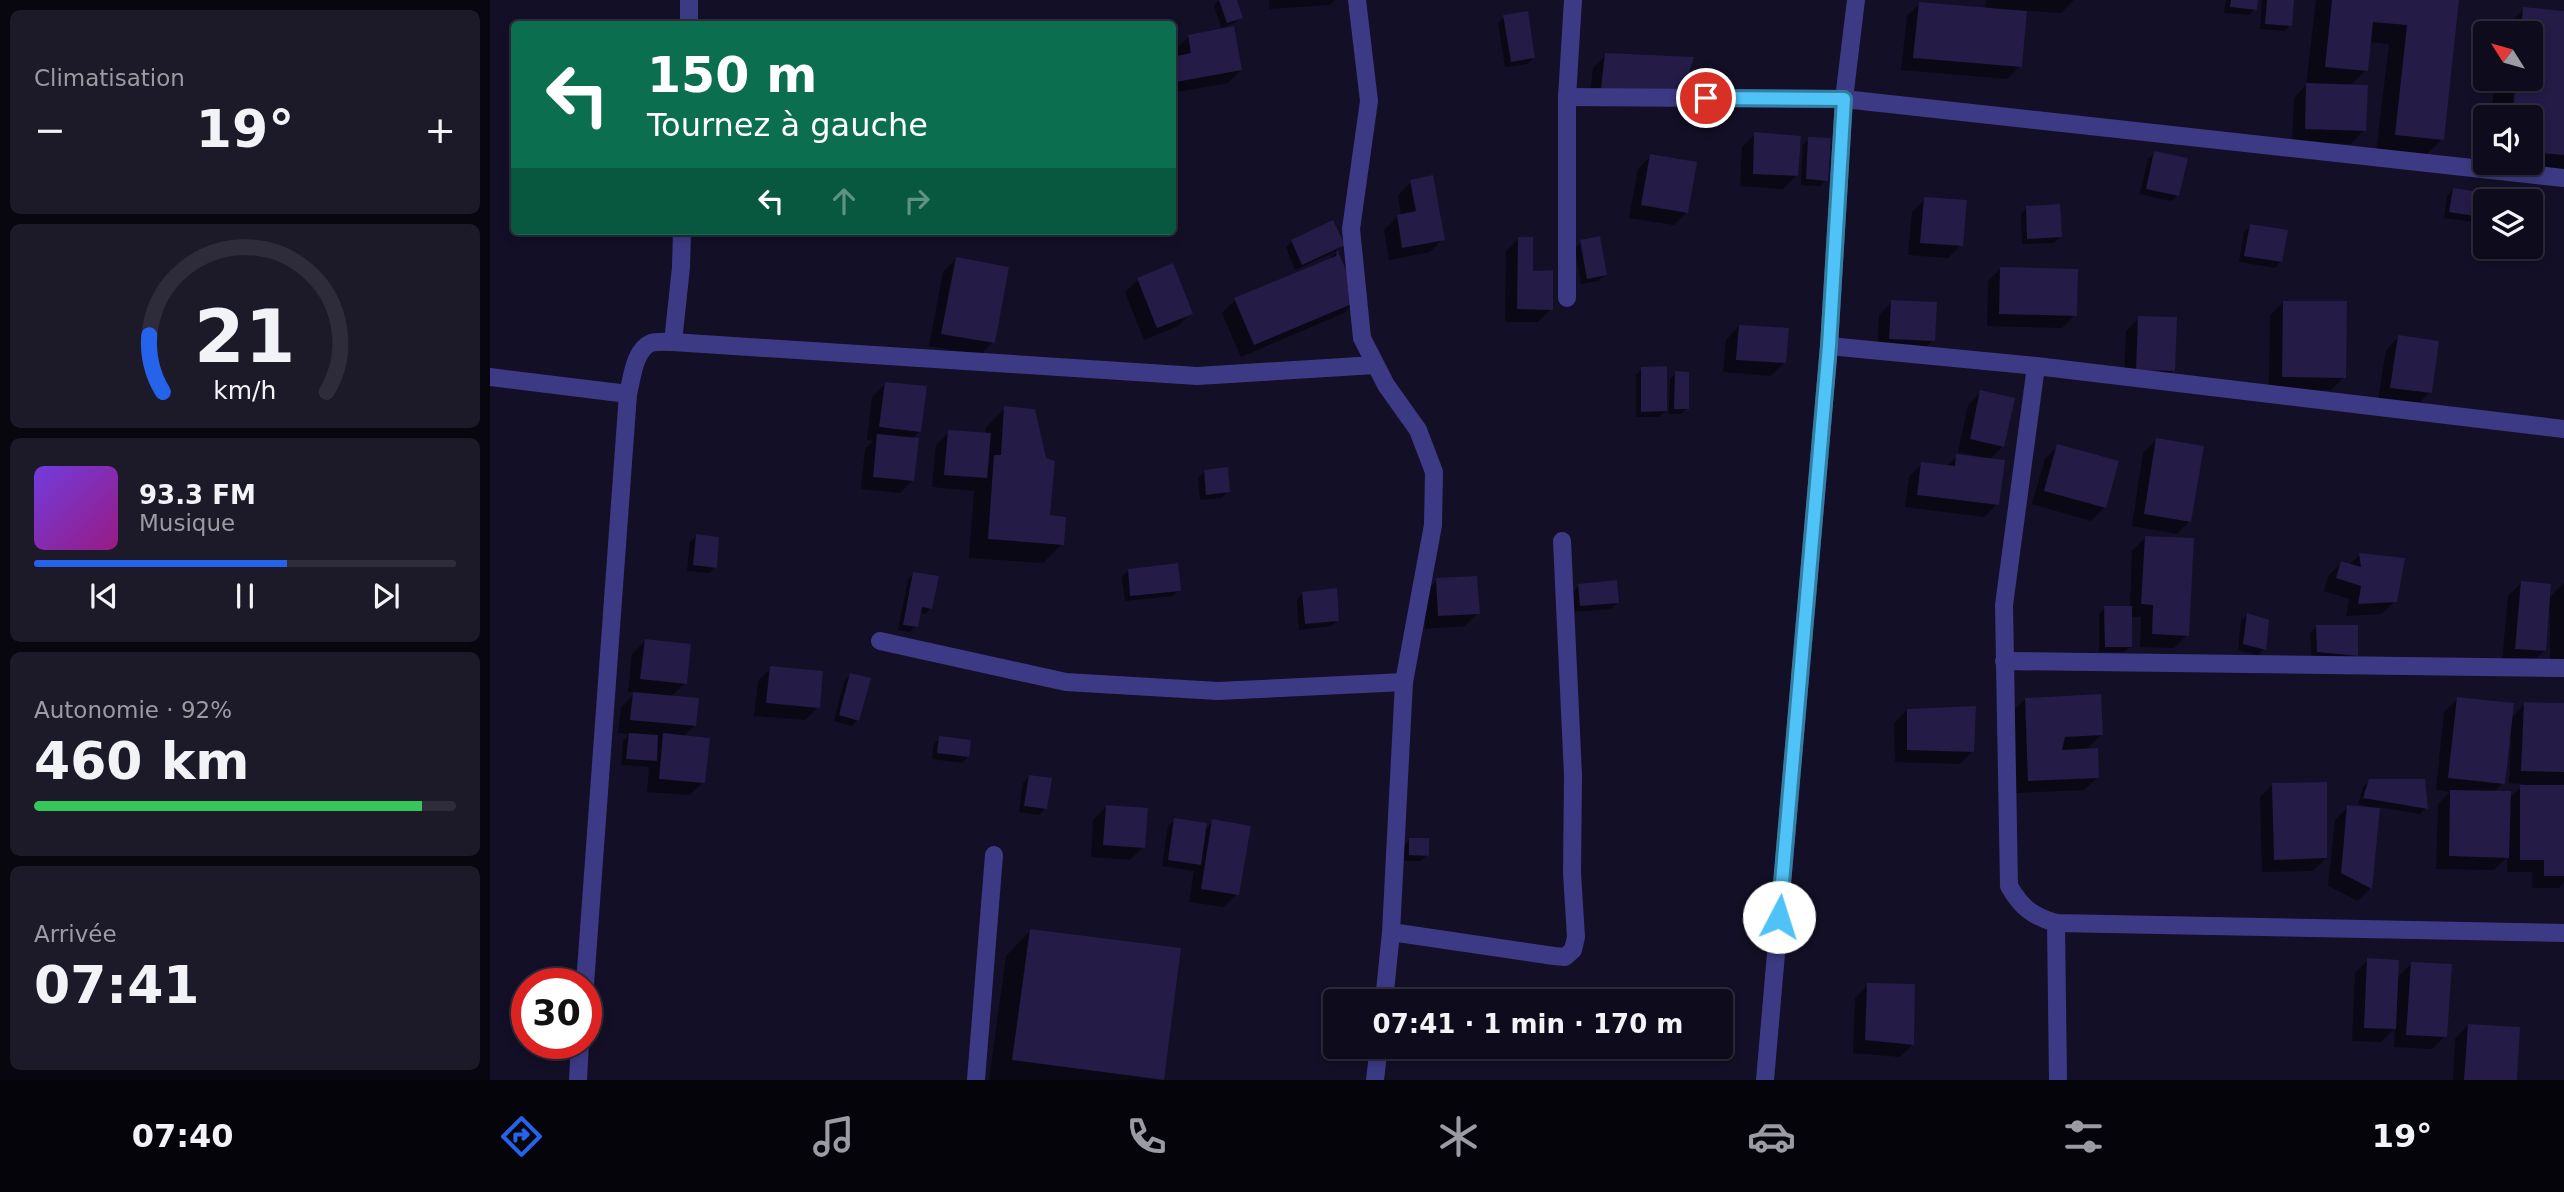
<!DOCTYPE html>
<html lang="fr">
<meta charset="utf-8">
<style>
:root{--surface:#0e0b1c;--page:#1c1929;--text:#f1f3f6;--muted:#9b9ba3;--line:#2e2b3b;--accent:#2563eb}
body{margin:0;font-family:"DejaVu Sans",sans-serif;background:var(--page);color:var(--text);height:100vh;display:flex;flex-direction:column;font-size:26px;white-space:nowrap}
*{box-sizing:border-box;margin:0}
p{font-size:23px;color:var(--muted)}
.icon{flex:none;width:38px;height:38px;fill:none;stroke:currentColor;stroke-width:2;stroke-linecap:round;stroke-linejoin:round}
.map{position:relative;flex:1;overflow:hidden}
.drawer{display:flex;flex-direction:column;gap:10px;padding:10px;background:#08060f;width:490px}
.drawer>*{flex:none}
.guide{position:absolute;left:21px;top:21px;width:665px;height:214px;border-radius:7px;box-shadow:0 4px 10px #0003,0 0 0 2px var(--line);background:#0b6e4f;color:#fff;overflow:hidden}
.needle{width:46px;rotate:307deg}
.tools{position:absolute;left:1983px;top:21px;display:grid;gap:14px}
.tools a{display:grid;place-items:center;width:70px;height:70px;border-radius:7px;background:var(--surface);box-shadow:0 4px 10px #0003,0 0 0 2px var(--line);font-size:35px}
.speed{position:absolute;left:21px;top:968px;display:flex;gap:14px;font-size:35px;font-weight:700;text-align:center}
.speed>*{display:grid;place-content:center;width:91px;height:91px;border-radius:50%;background:var(--surface);box-shadow:0 4px 10px #0003,0 0 0 2px var(--line);line-height:1}
.speed .limit{border:10px solid #d22;background:#fff;color:#111}
.pin{position:absolute;display:grid;place-items:center;width:60px;height:60px;color:#fff;margin:-30px;border:4px solid #fff;border-radius:50%;box-shadow:0 2px 7px #0007}
.me{position:absolute;width:77px;margin:-38px;rotate:5deg;stroke-linejoin:round;filter:drop-shadow(0 0 5px #0008)}
.turn{display:flex;align-items:center;gap:24px;height:147px;padding:0 21px;font-size:32px}
.turn .icon{width:91px;height:91px;stroke-width:2.5}
.turn b{display:block;font-size:49px;line-height:60px}
.lanes{display:flex;align-items:center;height:66px;padding:0 21px;background:#0003;justify-content:center;gap:35px;direction:ltr}
.lanes .off{opacity:.35}
.big{font-size:52px;font-weight:800;line-height:1.1}
.drawer .widget{flex:1;display:flex;flex-direction:column;justify-content:center;gap:10px;min-width:0;padding:0 24px;border-radius:10px;background:var(--page)}
.drawer .dial{align-items:center;gap:0}
.dial svg{height:182px;overflow:visible;fill:none;stroke:var(--line);stroke-width:7;stroke-linecap:round;text-anchor:middle}
.dial text{fill:var(--text);stroke:none}
.song{display:flex;align-items:center;gap:21px}
.cover{width:84px;height:84px;border-radius:10px;background:linear-gradient(135deg,hsl(260 70% 55%),hsl(310 70% 35%))}
.played{height:7px;border-radius:4px;background:linear-gradient(90deg,var(--accent) 60%,var(--line) 60%)}
.keys{display:flex;justify-content:space-around;direction:ltr}
.heat{display:flex;justify-content:space-between;align-items:center;font-size:38px;direction:ltr}
.charge{height:10px;border-radius:5px;background:linear-gradient(90deg,#34c759 92%,var(--line) 0)}
.trip{position:absolute;left:833px;top:989px;width:410px;height:70px;border-radius:7px;background:var(--surface);box-shadow:0 4px 10px #0003,0 0 0 2px var(--line);font-weight:800;line-height:70px;text-align:center}
.menu{display:flex;height:112px;justify-content:space-around;align-items:center;background:#06040b;color:var(--muted)}
.menu .icon{width:49px;height:49px}
.menu .on{color:var(--accent)}
.menu b{font-size:32px;color:var(--text)}
main{display:flex;flex:1;min-height:0}
.map>svg:first-child{display:block}
.shadow{fill:#0007;fill-rule:evenodd}
.building{fill:#241b47}
.lines{fill:none;stroke-linecap:round;stroke-linejoin:round}
.minor{stroke:#3d3a85;stroke-width:18}
.route-casing{stroke:#337fa1;stroke-width:18}
.route{stroke:#4fc3f7;stroke-width:12}
</style>
<main>
<section class="drawer">
<div class="widget"><p>Climatisation</p>
<div class="heat"><a>−</a><b class="big">19°</b><a>+</a></div>
</div>
<div class="widget dial"><svg viewBox="0 0 100 80">
<path d="M14 69A42 42 0 1 1 86 69"/>
<path d="M14 69A42 42 0 0 1 8 44" stroke="#2563eb"/>
<text x="50" y="56" font-size="32" font-weight="700">21</text>
<text x="50" y="72" font-size="11">km/h</text>
</svg></div>
<div class="widget">
<div class="song"><i class="cover"></i><div><b>93.3 FM</b><p>Musique</p></div></div>
<div class="played"></div>
<div class="keys"><svg class="icon" aria-label="previous" viewBox="0 0 24 24"><path d="M18 5L8 12l10 7zM5 5v14"/></svg><svg class="icon" aria-label="pause" viewBox="0 0 24 24"><path d="M8 5v14M16 5v14"/></svg><svg class="icon" aria-label="next" viewBox="0 0 24 24"><path d="M6 5l10 7-10 7zM19 5v14"/></svg></div>
</div>
<div class="widget"><p>Autonomie · 92%</p><b class="big">460 km</b><div class="charge"></div></div>
<div class="widget"><p>Arrivée</p><b class="big">07:41</b></div>
</section>
<div class="map">
<svg width="2074" height="1080" viewBox="0 0 2074 1080">
<rect width="100%" height="100%" fill="#130f26"/>
<!-- shadow -->
<g class="shadow">
<path d="M729 0H745L751 17 744 23 731 28 751 70 738 83 682 93V58L687 57 686 49 699 36 732 30 724 6Z"/>
<path d="M779 0H845L840 5 780 9Z"/>
<path d="M1496 0H1584L1571 13 1536 11 1530 66 1517 79 1411 70 1417 16 1430 3 1495 9Z"/>
<path d="M1736 0H1766L1765 9 1759 15 1734 13Z"/>
<path d="M1772 0H1802L1801 25 1794 31 1770 29Z"/>
<path d="M1826 0H1968L1952 139 1933 158 1886 153 1899 44 1879 42 1876 70 1860 86 1874 130 1861 144 1802 142 1804 98 1816 85Z"/>
<path d="M2034 9 2074 13V169L2063 180 1997 163H2040V117H2024L2028 79H2040V33H2010Z"/>
<path d="M1014 17 1044 58 1037 64 1015 67 1008 23Z"/>
<path d="M1116 55 1201 58 1099 101 1103 68Z"/>
<path d="M2005 79H2025L2021 117H2001Z"/>
<path d="M1265 134 1306 176 1293 189 1250 186 1252 147Z"/>
<path d="M1319 139 1336 180 1330 186 1311 185 1313 145Z"/>
<path d="M1665 153 1688 195 1681 201 1650 194 1658 159Z"/>
<path d="M1161 156 1197 212 1184 225 1139 218 1148 169Z"/>
<path d="M921 182 953 239 940 252 899 260 894 230 907 217 911 216 908 195Z"/>
<path d="M1963 190 1990 216 1984 222 1954 218 1957 196Z"/>
<path d="M1435 199 1471 245 1458 258 1418 255 1422 212Z"/>
<path d="M1537 207 1570 236 1564 243 1532 244 1531 214Z"/>
<path d="M1760 226 1791 261 1785 268 1749 262 1754 232Z"/>
<path d="M1029 238 1041 272 1061 309 1048 322H1015L1016 251Z"/>
<path d="M802 241 853 244 847 251 805 270 796 247Z"/>
<path d="M1091 242 1115 274 1109 281 1091 284 1085 248Z"/>
<path d="M847 252 867 300 854 313 751 357 732 313 745 300 837 261Z"/>
<path d="M466 259 503 342 490 355 439 346 453 272Z"/>
<path d="M1511 268 1585 315 1572 328 1497 326 1498 281Z"/>
<path d="M648 280 701 313 688 326 654 340 635 292Z"/>
<path d="M1402 302 1443 340 1430 353 1387 351 1389 315Z"/>
<path d="M1794 302 1854 377 1841 390 1779 389 1780 315Z"/>
<path d="M1649 318 1683 370 1670 383 1634 382 1636 331Z"/>
<path d="M1249 326 1294 363 1281 376 1233 372 1236 340Z"/>
<path d="M1909 337 1940 392 1927 405 1888 400 1896 350Z"/>
<path d="M1152 369 1176 410 1169 417H1146V375Z"/>
<path d="M1186 373 1197 408 1191 414H1179L1180 379Z"/>
<path d="M395 384 429 432 421 439 423 480 410 493 371 489 375 449 383 441 377 440 382 397Z"/>
<path d="M1491 392 1513 446 1499 460 1507 504 1494 517 1415 507 1419 477 1432 464 1456 467 1467 456 1486 458V456L1468 452 1478 405Z"/>
<path d="M515 408 559 517 572 544 553 563 479 558 484 491 442 487 446 445 459 432 495 434 496 427Z"/>
<path d="M1666 440 1700 521 1687 534 1642 526 1653 453Z"/>
<path d="M1568 446 1614 508 1601 521 1542 504 1555 459Z"/>
<path d="M715 471 738 491 732 498 710 500 708 478Z"/>
<path d="M206 536 225 567 219 573 197 571 200 542Z"/>
<path d="M1655 538 1697 635 1684 648 1650 647 1651 617H1640L1641 646 1634 652H1609V614L1615 608H1640L1642 551Z"/>
<path d="M1870 555 1905 601 1892 614 1856 616 1859 599 1834 591 1838 576 1851 563 1859 565Z"/>
<path d="M638 571 689 590 683 596 635 601 632 577Z"/>
<path d="M424 573 441 608 435 614 429 613 426 626 420 632 408 630 418 580Z"/>
<path d="M947 580 988 613 975 626 935 629 934 593Z"/>
<path d="M2031 583 2059 598 2074 583V669H2060V613H2057L2055 650 2041 663 2012 661 2018 596Z"/>
<path d="M1089 585 1127 603 1121 609 1084 612 1083 592Z"/>
<path d="M813 593 848 620 841 626 809 630 807 600Z"/>
<path d="M1757 615 1774 649 1768 655 1748 650 1751 621Z"/>
<path d="M1827 626 1866 656 1860 662 1822 658 1820 633Z"/>
<path d="M155 641 195 683 181 697 205 725 193 737 213 782 200 795 157 792 159 767 131 765 133 741 140 734 128 733 131 707 145 693 138 692 142 654Z"/>
<path d="M281 668 328 707 315 720 264 716 268 681Z"/>
<path d="M360 675 368 720 362 726 344 721 354 681Z"/>
<path d="M1535 699 1611 735 1595 751 1608 777 1594 790 1526 793 1522 712Z"/>
<path d="M1968 699 2021 718 2035 704H2074V784L2071 787H2074V883L2069 888H2042V872H2017V857L2004 870 1946 869 1948 804 1960 792 1946 790 1954 712ZM2018 740H2021L2019 783 2034 784 2019 798 2004 792 2013 783Z"/>
<path d="M1417 710 1483 751 1470 764 1405 762 1404 723Z"/>
<path d="M450 738 478 757 472 763 442 759 444 744Z"/>
<path d="M539 777 555 809 549 815 529 812 533 783Z"/>
<path d="M1879 781 1936 808 1930 814 1888 807 1881 888 1868 901 1838 886 1845 820 1858 807 1878 809V806L1868 804 1873 787Z"/>
<path d="M1783 784 1836 858 1823 871 1772 872 1770 797Z"/>
<path d="M616 807 653 847 640 860 601 857 603 820Z"/>
<path d="M685 820 715 830 723 821 747 894 734 907 699 902 704 871 672 866 678 826Z"/>
<path d="M920 839 937 855 931 861H914V846Z"/>
<path d="M540 931 672 1079 671 1080H499L516 956Z"/>
<path d="M1878 960 1907 978 1922 963 1955 1036 1942 1049 1904 1047 1905 1028 1891 1042 1862 1041 1865 973Z"/>
<path d="M1378 985 1423 1044 1410 1057 1363 1053 1365 998Z"/>
<path d="M1978 1025 2025 1080H1963L1965 1039Z"/>
</g>
<!-- building -->
<g class="building">
<path d="M729 0H747L753 18 737 23Z"/>
<path d="M1741 0H1768L1767 10 1740 7Z"/>
<path d="M1777 0H1804L1802 26 1775 24Z"/>
<path d="M1842 0H1969L1954 140 1905 135 1917 25 1883 22 1878 71 1835 67Z"/>
<path d="M1429 2 1537 11 1532 67 1423 58Z"/>
<path d="M2033 7 2074 11V155L2040 152V117H2023L2026 79H2040V33H2031Z"/>
<path d="M1038 11 1045 58 1021 62 1013 15Z"/>
<path d="M744 26 752 70 686 82 682 57 701 53 698 35Z"/>
<path d="M1115 53 1204 57 1193 90 1111 89Z"/>
<path d="M1816 83 1878 85 1876 131 1815 129Z"/>
<path d="M1264 132 1311 136 1308 176 1263 174Z"/>
<path d="M1318 137 1341 138 1338 181 1316 179Z"/>
<path d="M1664 151 1698 158 1689 196 1656 189Z"/>
<path d="M1160 154 1207 162 1198 213 1151 205Z"/>
<path d="M943 175 955 240 912 248 907 215 926 211 920 180Z"/>
<path d="M1963 188 1996 193 1992 217 1959 212Z"/>
<path d="M1434 197 1477 200 1473 246 1430 243Z"/>
<path d="M1570 204 1572 237 1537 239 1536 206Z"/>
<path d="M843 220 855 245 812 265 801 240Z"/>
<path d="M1760 224 1798 230 1792 262 1754 256Z"/>
<path d="M1110 236 1117 275 1097 279 1090 240Z"/>
<path d="M1028 237H1043V271L1063 270V310L1027 309Z"/>
<path d="M847 249 869 301 764 345 744 298 846 256Z"/>
<path d="M466 257 519 267 505 343 451 334Z"/>
<path d="M683 263 703 314 667 328 647 278Z"/>
<path d="M1510 267 1588 269 1587 316 1509 314Z"/>
<path d="M1401 300 1447 302 1445 341 1399 339Z"/>
<path d="M1793 301H1857L1856 378 1792 377Z"/>
<path d="M1648 316 1687 317 1685 371 1646 370Z"/>
<path d="M1249 325 1299 328 1296 363 1246 360Z"/>
<path d="M1908 335 1949 341 1942 393 1900 388Z"/>
<path d="M1177 366V411L1151 412V367Z"/>
<path d="M1185 371 1199 372V409H1184Z"/>
<path d="M395 382 437 386 431 432 389 427Z"/>
<path d="M1490 390 1525 398 1514 447 1480 439Z"/>
<path d="M514 406 545 409 556 458 565 461 560 515 576 517 574 545 498 539 504 455H511Z"/>
<path d="M458 430 501 433 497 478 454 475Z"/>
<path d="M387 434 429 438 424 481 383 477Z"/>
<path d="M1666 438 1714 446 1701 522 1654 514Z"/>
<path d="M1567 444 1629 461 1616 508 1554 491Z"/>
<path d="M1466 454 1515 460 1509 505 1427 495 1431 462 1465 466Z"/>
<path d="M738 467 740 492 716 495 714 470Z"/>
<path d="M206 534 229 537 227 568 203 565Z"/>
<path d="M1655 536 1704 538 1699 636 1662 634 1663 605 1651 604Z"/>
<path d="M1869 553 1915 558 1907 602 1868 604 1871 586 1846 578 1851 561 1871 567Z"/>
<path d="M688 563 691 591 640 596 638 569Z"/>
<path d="M423 572 449 576 442 609 432 607 428 627 413 625Z"/>
<path d="M987 576 990 614 948 616 946 578Z"/>
<path d="M1127 580 1129 603 1090 606 1088 584Z"/>
<path d="M2031 581 2061 584 2056 651 2025 649Z"/>
<path d="M847 588 849 621 815 624 812 592Z"/>
<path d="M1614 606H1642V647H1615Z"/>
<path d="M1757 613 1779 620 1776 650 1753 644Z"/>
<path d="M1826 625H1868V656L1827 652Z"/>
<path d="M155 639 201 644 197 684 150 679Z"/>
<path d="M280 666 333 671 330 708 276 703Z"/>
<path d="M360 673 381 678 369 721 349 715Z"/>
<path d="M143 692 209 698 206 726 140 720Z"/>
<path d="M1611 694 1613 735 1575 737 1572 750 1608 748 1609 778 1538 781 1535 698Z"/>
<path d="M1967 697 2024 703 2015 784 1958 778Z"/>
<path d="M2034 702 2074 703V772L2031 771Z"/>
<path d="M1486 706 1484 752 1417 750V709Z"/>
<path d="M139 733 168 735 167 761 136 759Z"/>
<path d="M173 733 220 738 215 783 169 779Z"/>
<path d="M449 736 481 740 479 757 447 753Z"/>
<path d="M539 775 562 778 557 809 534 806Z"/>
<path d="M1879 779H1935L1938 809 1873 798Z"/>
<path d="M1837 782V858L1784 860 1782 783Z"/>
<path d="M2030 785H2074V876H2054V860H2030Z"/>
<path d="M1960 790 2021 791 2019 858 1959 856Z"/>
<path d="M616 805 658 808 655 848 613 845Z"/>
<path d="M1857 805 1890 808 1882 889 1851 873Z"/>
<path d="M684 818 717 823 711 865 678 860Z"/>
<path d="M722 819 761 826 749 895 711 889Z"/>
<path d="M919 838H939V856L919 855Z"/>
<path d="M540 929 691 948 674 1080 522 1060Z"/>
<path d="M1877 958 1909 960 1906 1029 1874 1028Z"/>
<path d="M1921 962 1962 964 1957 1037 1916 1035Z"/>
<path d="M1377 983 1425 984 1424 1045 1375 1040Z"/>
<path d="M1978 1024 2030 1027 2027 1080H1974Z"/>
</g>
<g class="lines">
<!-- minor -->
<g class="minor">
<path d="M867 0 879 101 861 229 872 338 896 385 928 430 944 472 943 525 914 682 901 932 894 1001"/>
<path d="M199 24V0"/>
<path d="M1077 97 1354 99 2074 178"/>
<path d="M1077 298V97L1083 0"/>
<path d="M183 342 191 267 192 231"/>
<path d="M1339 346 1546 366 2074 429"/>
<path d="M1546 366 1514 605 1519 886C1531 907 1542 916 1566 923L2074 933"/>
<path d="M0 377 138 394"/>
<path d="M390 641 576 682 728 691 914 682"/>
<path d="M1514 661 2074 668"/>
<path d="M1566 923 1568 1080"/>
<path d="M901 932 1064 956 1075 957 1083 950 1086 937 1082 873 1083 775 1072 541"/>
<path d="M95 984 138 394C142 379 144 350 161 343 167 341 176 342 183 342L707 376 885 365"/>
<path d="M88 1080 90 1043"/>
<path d="M486 1080 504 855"/>
<path d="M885 1080 889 1046"/>
<path d="M1275 1080 1339 346 1354 99 1366 0"/>
</g>
</g>
<g class="lines">
<!-- route casing -->
<g class="route-casing">
<path id="route" d="M1216 98 1354 99 1339 346 1289 917"/>
</g>
<!-- route -->
<use href="#route" class="route"/>
</g>
</svg>
<div class="tools">
<a><svg class="needle" viewBox="-14 -14 28 28"><path d="M0-13l5 13h-10z" fill="#e53935"/><path d="M0 13l5-13h-10z" fill="#9b9ba3"/></svg></a>
<a><svg class="icon" aria-label="sound" viewBox="0 0 24 24"><path d="M4 9h4l5-4v14l-5-4H4zM17 9q2 3 0 6"/></svg></a>
<a><svg class="icon" aria-label="layers" viewBox="0 0 24 24"><path d="M12 4l9 5-9 5-9-5zM3 14l9 5 9-5"/></svg></a>
</div>
<div class="speed"><div class="limit">30</div></div>
<div class="pin" style="left:1216px;top:98px;background:#d93025"><svg class="icon" aria-label="arrive" viewBox="0 0 24 24"><path d="M6 21V4h12l-3 4 3 4H6"/></svg></div>
<svg class="me" style="left:1289px;top:917px" viewBox="-20 -20 40 40"><circle r="19" fill="#fff"/><path d="M0-13L10 11 0 6-10 11z" fill="#4fc3f7"/></svg>
<div class="trip">07:41 · 1 min · 170 m</div>
<div class="guide">
<div class="turn"><svg class="icon" aria-label="left" viewBox="0 0 24 24"><path d="M17 20v-9H6M10 6l-5 5 5 5"/></svg><div><b>150 m</b>Tournez à gauche</div></div>
<div class="lanes"><svg class="icon" aria-label="left" viewBox="0 0 24 24"><path d="M17 20v-9H6M10 6l-5 5 5 5"/></svg><svg class="icon off" aria-label="ahead" viewBox="0 0 24 24"><path d="M12 20V5M6 11l6-6 6 6"/></svg><svg class="icon off" aria-label="right" viewBox="0 0 24 24"><path d="M7 20v-9h11M14 6l5 5-5 5"/></svg></div>
</div>
</div>
</main>
<nav class="menu">
<b>07:40</b>
<svg class="icon on" aria-label="directions" viewBox="0 0 24 24"><path d="M12 3l9 9-9 9-9-9zM9 14v-3h6M13 9l2 2-2 2"/></svg>
<svg class="icon" aria-label="music" viewBox="0 0 24 24"><path d="M9 18V5l10-2v13"/><circle cx="6" cy="18" r="3"/><circle cx="16" cy="16" r="3"/></svg>
<svg class="icon" aria-label="phone" viewBox="0 0 24 24"><path d="M5 4h4l2 5-3 2q2 4 5 5l2-3 5 2v4C11 20 4 13 5 4z"/></svg>
<svg class="icon" aria-label="climate" viewBox="0 0 24 24"><path d="M12 3v18M4 7l16 10M4 17L20 7"/></svg>
<svg class="icon" aria-label="car" viewBox="0 0 24 24"><path d="M5 17H2v-5l4-1 3-4h7l3 4 3 1v5h-3M9 17h6M6 11h13"/><circle cx="7" cy="17" r="2"/><circle cx="17" cy="17" r="2"/></svg>
<svg class="icon" aria-label="filters" viewBox="0 0 24 24"><path d="M4 7h16M4 17h16"/><circle cx="9" cy="7" r="2"/><circle cx="15" cy="17" r="2"/></svg>
<b>19°</b>
</nav>
